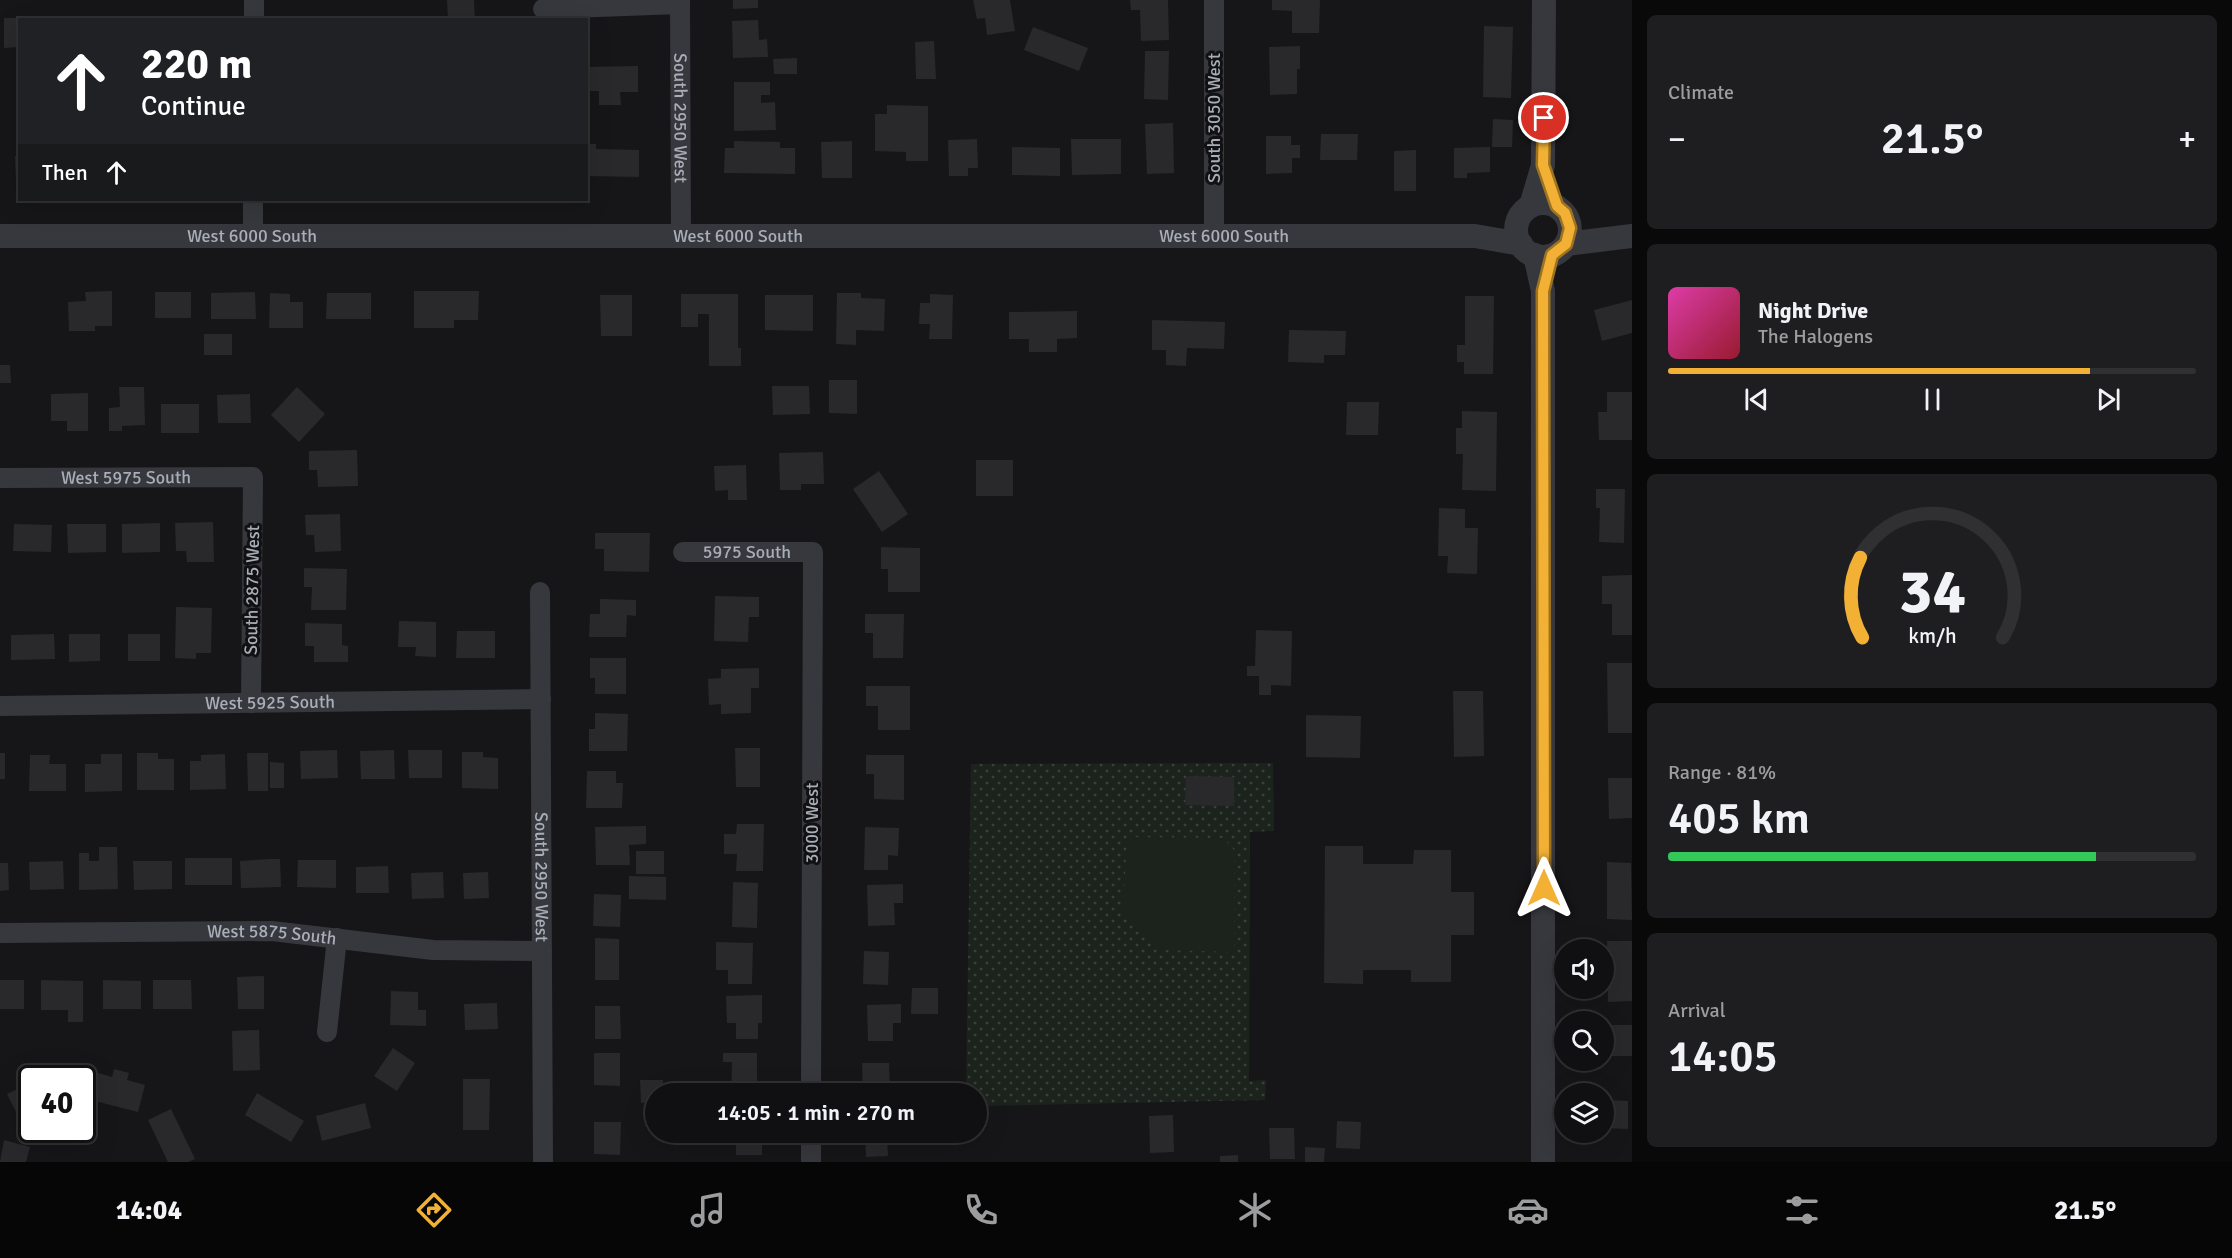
<!DOCTYPE html>
<meta charset="utf-8">
<style>
:root{--surface:#101012;--page:#1e1e20;--text:#f1f3f6;--muted:#9c9d9f;--line:#303032;--accent:#f2b134}
body{margin:0;font-family:Signika,sans-serif;background:var(--page);color:var(--text);height:100vh;display:flex;flex-direction:column;font-size:22px;white-space:nowrap}
*{box-sizing:border-box;margin:0}
p{font-size:20px;color:var(--muted)}
.icon{flex:none;width:33px;height:33px;fill:none;stroke:currentColor;stroke-width:2;stroke-linecap:round;stroke-linejoin:round}
.map{position:relative;flex:1;overflow:hidden}
.panel{display:flex;flex-direction:column;gap:15px;padding:15px;background:#09090a;width:600px}
.panel>*{flex:none}
.banner{position:absolute;left:18px;top:18px;width:570px;height:183px;border-radius:0px;box-shadow:0 6px 24px #0002,0 0 0 2px var(--line);background:#202124;color:#fff;overflow:hidden}
.fabs{position:absolute;left:1554px;top:939px;display:grid;gap:12px}
.fabs a{display:grid;place-items:center;width:60px;height:60px;border-radius:50%;background:var(--surface);box-shadow:0 6px 24px #0002,0 0 0 2px var(--line);font-size:30px}
.speed{position:absolute;left:18px;top:1065px;display:flex;gap:12px;font-size:30px;font-weight:700;text-align:center}
.speed>*{display:grid;place-content:center;width:78px;height:78px;border-radius:50%;background:var(--surface);box-shadow:0 6px 24px #0002,0 0 0 2px var(--line);line-height:1}
.speed .limit{border:3px solid #111;border-radius:9px;background:#fff;color:#111}
.pin{position:absolute;display:grid;place-items:center;width:51px;height:51px;color:#fff;margin:-26px;border:3px solid #fff;border-radius:50%;box-shadow:0 2px 6px #0007}
.me{position:absolute;width:66px;margin:-33px;rotate:0deg;stroke-linejoin:round;filter:drop-shadow(0 0 4px #0008)}
.turn{display:flex;align-items:center;gap:21px;height:126px;padding:0 24px;font-size:27px}
.turn .icon{width:78px;height:78px;stroke-width:2.5}
.turn b{display:block;font-size:42px;line-height:51px}
.then{display:flex;align-items:center;height:57px;padding:0 24px;background:#0003;gap:12px;font-size:22px}
.big{font-size:45px;font-weight:600;line-height:1.1}
.panel .card{flex:1;display:flex;flex-direction:column;justify-content:center;gap:9px;min-width:0;padding:0 21px;border-radius:9px;background:var(--page)}
.panel .dial{align-items:center;gap:0}
.dial svg{height:156px;overflow:visible;fill:none;stroke:var(--line);stroke-width:7;stroke-linecap:round;text-anchor:middle}
.dial text{fill:var(--text);stroke:none}
.song{display:flex;align-items:center;gap:18px}
.cover{width:72px;height:72px;border-radius:9px;background:linear-gradient(135deg,hsl(320 70% 55%),hsl(350 70% 35%))}
.played{height:6px;border-radius:3px;background:linear-gradient(90deg,var(--accent) 80%,var(--line) 80%)}
.keys{display:flex;justify-content:space-around;direction:ltr}
.heat{display:flex;justify-content:space-between;align-items:center;font-size:33px;direction:ltr}
.charge{height:9px;border-radius:4px;background:linear-gradient(90deg,#34c759 81%,var(--line) 0)}
.trip{position:absolute;left:645px;top:1083px;width:342px;height:60px;border-radius:30px;background:var(--surface);box-shadow:0 6px 24px #0002,0 0 0 2px var(--line);font-weight:600;line-height:60px;text-align:center}
.menu{display:flex;height:96px;justify-content:space-around;align-items:center;background:#060607;color:var(--muted)}
.menu .icon{width:42px;height:42px}
.menu .selected{color:var(--accent)}
.menu b{font-size:27px;color:var(--text)}
main{display:flex;flex:1;min-height:0}
.map>svg:first-child{display:block}
.green{fill:url(#green-dots)}
.pitch{fill:#1c231d}
.building{fill:#29292c}
.lines{fill:none;stroke-linecap:round;stroke-linejoin:round}
.minor{stroke:#37383d;stroke-width:20}
.tertiary{stroke:#37383d;stroke-width:24}
.route-casing{stroke:#9d7322;stroke-width:15}
.route{stroke:#f2b134;stroke-width:10}
.labels{text-anchor:middle;stroke-width:6;stroke-linejoin:round;paint-order:stroke}
.street-label{font-size:18px;fill:#a8adb8;stroke:#111113}
</style>
<main>
<div class="map">
<svg width="1632" height="1162" viewBox="0 0 1632 1162">
<defs>
<pattern id="green-dots" width="8" height="8" patternUnits="userSpaceOnUse" patternTransform="scale(1.5)"><rect width="8" height="8" fill="#1c231d"/><path d="M2 2h.1M6 6h.1" fill="none" stroke="#3a403c" stroke-width="1.8" stroke-linecap="round"/></pattern>
</defs>
<rect width="100%" height="100%" fill="#161618"/>
<!-- green -->
<path class="green" d="M1273 763 1274 831 1250 832 1249 1081 1266 1080 1265 1100 977 1106 976 1094H966L971 764Z"/>
<!-- pitch -->
<path class="pitch" d="M1127 837 1223 838 1234 850V952L1160 950 1123 909Z"/>
<!-- building -->
<g class="building">
<path d="M447 0H474L475 20H448Z"/>
<path d="M733 0H758V8L733 9Z"/>
<path d="M973 0H1010L1015 31 987 35 985 18 977 19Z"/>
<path d="M1130 0H1168L1169 40 1141 41 1140 10H1131Z"/>
<path d="M1272 0H1320L1319 33H1292V11L1272 10Z"/>
<rect x="93" y="16" width="38" height="4"/>
<path d="M214 17V20H180V18Z"/>
<path d="M4 18H20V47L4 48Z"/>
<path d="M758 20 759 40 767 39 768 57 733 58 732 21Z"/>
<path d="M1484 26 1513 27 1511 98 1483 97Z"/>
<path d="M1033 27 1088 48 1079 71 1024 50Z"/>
<path d="M934 41 936 79H916L915 42Z"/>
<path d="M1300 46V69H1297V94L1270 95 1269 47Z"/>
<path d="M1145 51H1169L1168 100 1144 99Z"/>
<path d="M797 58V74H774L773 59Z"/>
<path d="M638 66V92H620L621 105H599V91H586V67Z"/>
<path d="M734 82H770V95H761V103L775 102 776 130 734 131Z"/>
<path d="M887 105 928 106V161H906V152L875 151V114H887Z"/>
<path d="M1493 119 1513 120 1512 147H1492Z"/>
<path d="M1173 123 1174 173 1147 174 1145 124Z"/>
<path d="M1321 134H1358L1357 160H1320Z"/>
<path d="M1266 136H1291V145H1300V158H1292V173L1266 174Z"/>
<path d="M977 139 978 168H968V176H949L948 140Z"/>
<path d="M1071 139H1121V174L1072 175Z"/>
<path d="M734 141 780 142V148H795V174L724 173 725 148H734Z"/>
<path d="M852 141V178H822L821 142Z"/>
<path d="M586 144H596V149L639 150V177L586 176Z"/>
<path d="M1012 147 1060 148V176L1012 175Z"/>
<path d="M1490 147V172L1467 173V178H1454V148Z"/>
<path d="M1416 150V191H1394V151Z"/>
<path d="M15 156H20V181H16Z"/>
<path d="M112 291V326H95V331H69L68 302 86 301 85 292Z"/>
<path d="M414 291H479L478 320H454V328H414Z"/>
<rect x="155" y="292" width="36" height="26"/>
<path d="M255 292 256 319H211V293Z"/>
<path d="M270 293 290 294V302H303V328H269Z"/>
<path d="M327 293H371V319H326Z"/>
<path d="M837 293H861V298L885 299 884 331 856 330V345L836 344Z"/>
<path d="M681 294H738V348H741V366H709V314H698V327H681Z"/>
<path d="M930 294 953 295 952 339H929L930 324H919L920 303H930Z"/>
<path d="M600 295H632V336H601Z"/>
<path d="M765 295H813V331L765 330Z"/>
<path d="M1465 296H1494L1493 374H1464V362H1457V345H1465Z"/>
<path d="M1632 300V333L1602 341 1594 310Z"/>
<path d="M1077 311V338L1057 339V352H1029V339H1009V312Z"/>
<path d="M1152 320 1225 322 1224 349 1187 348 1186 366 1166 365V350H1152Z"/>
<path d="M1289 330 1346 331 1345 355H1324V363L1288 362Z"/>
<rect x="204" y="334" width="28" height="21"/>
<path d="M0 365H10L11 383H0Z"/>
<path d="M829 380H857V414L829 413Z"/>
<path d="M772 386H809L810 414 773 415Z"/>
<path d="M119 387H144L145 425 122 426V431H109V408L120 407Z"/>
<path d="M297 387 325 414 299 442 271 415Z"/>
<path d="M1607 392H1632V440H1599L1598 412H1607Z"/>
<path d="M88 393V431H67V421H51V394Z"/>
<path d="M250 394 251 423H218L217 395Z"/>
<path d="M1347 402H1379L1378 435H1346Z"/>
<rect x="161" y="404" width="38" height="29"/>
<path d="M1462 411 1497 412 1496 491 1462 490 1463 454H1456V428H1462Z"/>
<path d="M357 450 358 486 318 487 317 470H309V451Z"/>
<path d="M823 452 824 484H801V490H780L779 453Z"/>
<rect x="976" y="460" width="37" height="36"/>
<path d="M746 465 747 500H728V490L715 491 714 466Z"/>
<path d="M879 471 908 514 882 532 853 489Z"/>
<path d="M1596 489H1625L1624 543 1599 542 1600 508H1596Z"/>
<path d="M1439 508 1465 509V528H1478L1477 574 1447 573 1448 556H1438Z"/>
<path d="M340 514 341 551 315 552 314 535H306L305 515Z"/>
<path d="M213 522 214 562H187L186 551H176L175 523Z"/>
<path d="M160 523V552L122 553V524Z"/>
<path d="M14 524 52 525 51 552 13 551Z"/>
<path d="M67 524H106V552L68 553Z"/>
<path d="M595 533H650L649 572 604 571V549H595Z"/>
<path d="M881 547 920 548V592H888V569H881Z"/>
<path d="M304 568 347 569 346 610H311L312 587H304Z"/>
<path d="M1632 575V635H1612V604H1602V576Z"/>
<path d="M715 596 759 597V617H749L748 642 714 641Z"/>
<path d="M600 599 636 600V616L627 615 626 637H589L590 614H600Z"/>
<path d="M176 607 212 608 211 653H196V659L175 658Z"/>
<path d="M865 614H904L903 658H873V633H865Z"/>
<path d="M399 621 436 622V657L415 656 416 647H398Z"/>
<path d="M305 623 342 624V645L348 646V662H314V646H305Z"/>
<path d="M1256 630 1292 631 1291 686 1271 685V695H1259V676H1247V666H1255Z"/>
<path d="M457 631H495V658H456Z"/>
<path d="M54 634 55 659 11 660V635Z"/>
<path d="M69 634H100V661L69 662Z"/>
<rect x="128" y="634" width="32" height="27"/>
<path d="M590 658H626V694H595V678H590Z"/>
<path d="M1607 663H1632V733H1608Z"/>
<path d="M759 668V688H751V713L721 714V704L709 705 708 679 721 678V669Z"/>
<path d="M866 686H910V730H878V706H866Z"/>
<path d="M1453 691H1483L1484 756 1454 757Z"/>
<path d="M595 713 628 714 627 751H589V729H595Z"/>
<path d="M1306 715 1361 716 1360 758 1306 757Z"/>
<path d="M735 748H760V787H736Z"/>
<path d="M337 750 338 778 301 779 300 751Z"/>
<path d="M394 750 395 779H361L360 751Z"/>
<path d="M408 750H442V778H409Z"/>
<path d="M462 752H483V757L498 758V789L462 788Z"/>
<rect x="0" y="753" width="5" height="26"/>
<path d="M137 753H158V759H174V790H137Z"/>
<path d="M247 753H268V791H248Z"/>
<path d="M101 754H122V791L85 792V764H101Z"/>
<path d="M225 754 226 789 190 790V761H201V755Z"/>
<path d="M30 755H50L49 764H66V791H29Z"/>
<path d="M866 755H904V800L874 799V774H866Z"/>
<path d="M270 762 284 763V788H270Z"/>
<path d="M587 771H616V783H623L622 808H586Z"/>
<path d="M1186 776 1234 777V806L1185 805Z"/>
<path d="M1608 778H1632V818L1609 819Z"/>
<path d="M737 824H764L763 871H736L737 854H724V834H736Z"/>
<path d="M646 826V844L629 845 630 865H596L595 827Z"/>
<path d="M865 827 899 828 898 856 888 855V870H864Z"/>
<path d="M1325 846H1363V864H1413L1414 850H1451V892H1474V935H1451V982H1411V970H1363V984L1324 983Z"/>
<path d="M99 847H117L118 889 79 890V853H89V861H99Z"/>
<rect x="636" y="851" width="28" height="23"/>
<rect x="185" y="858" width="47" height="27"/>
<path d="M270 859H280L281 887 241 888 240 861Z"/>
<path d="M298 860H336V888L297 887Z"/>
<path d="M63 861 64 889 30 890 29 862Z"/>
<path d="M133 861H172V889L134 890Z"/>
<path d="M1607 862 1631 863 1632 920 1607 919Z"/>
<path d="M0 863H8L9 890 0 891Z"/>
<path d="M388 866 389 893H356V867Z"/>
<path d="M443 872 444 898 412 899 411 873Z"/>
<path d="M488 872 489 898 464 899 463 873Z"/>
<path d="M629 876 666 877V900L629 899Z"/>
<path d="M733 882 758 883 757 928 732 927Z"/>
<path d="M903 884V903H894L895 925 868 926 867 885Z"/>
<path d="M594 894 621 895 620 927 593 926Z"/>
<path d="M595 938 619 939V980H595Z"/>
<path d="M1607 941H1632V1001L1608 1002Z"/>
<path d="M716 942 753 943 752 984H728V970H716Z"/>
<path d="M864 951 889 952 888 985 863 984Z"/>
<path d="M264 976V1009H238L237 977Z"/>
<rect x="0" y="980" width="24" height="29"/>
<path d="M41 980 83 981V1022H68V1010H41Z"/>
<path d="M103 980 141 981V1009H103Z"/>
<path d="M153 980H191L192 1009H153Z"/>
<path d="M912 988H938V1014H911Z"/>
<path d="M391 991 418 992V1010H426V1026L390 1025Z"/>
<path d="M762 995V1023H758V1039H736V1023H727L726 996Z"/>
<path d="M497 1003 498 1029 465 1030 464 1004Z"/>
<path d="M901 1004V1023H893V1041H868L867 1005Z"/>
<path d="M595 1006H620L621 1039H595Z"/>
<path d="M1608 1025H1632V1056H1607Z"/>
<path d="M259 1030 260 1070 233 1071 232 1031Z"/>
<path d="M393 1048 415 1063 397 1091 374 1076Z"/>
<path d="M594 1053H620V1086L594 1085Z"/>
<path d="M723 1053H757V1094H731L732 1062H723Z"/>
<path d="M862 1063H889L890 1094H863Z"/>
<path d="M114 1069 129 1073 127 1080 145 1085 138 1112 87 1099 95 1072 112 1077Z"/>
<path d="M60 1070 64 1078H43Z"/>
<path d="M463 1079H490L489 1130H463Z"/>
<path d="M640 1080H663V1094H656V1102L641 1103Z"/>
<path d="M32 1082V1117L21 1122 7 1094Z"/>
<path d="M257 1093 304 1121 291 1142 245 1115Z"/>
<path d="M1604 1100 1628 1101V1129L1604 1128Z"/>
<path d="M365 1103 371 1128 322 1141 316 1116Z"/>
<path d="M171 1109 195 1159 188 1162H168L148 1120Z"/>
<path d="M1173 1115 1174 1152 1150 1153 1149 1116Z"/>
<path d="M1337 1121 1361 1122 1360 1149 1336 1148Z"/>
<path d="M594 1122H621L620 1155 594 1154Z"/>
<path d="M1269 1128H1294L1295 1159H1270Z"/>
<path d="M717 1132H762V1155H736V1143H717Z"/>
<path d="M865 1132H898V1136H887L888 1156 866 1157Z"/>
<path d="M4 1140 30 1147 26 1162H0Z"/>
<path d="M1305 1147 1325 1148 1324 1162H1305Z"/>
<path d="M1238 1155V1162H1220V1156Z"/>
</g>
<g class="lines">
<!-- minor -->
<g class="minor">
<path id="s1" d="M680 0 681 236"/>
<path d="M1214 0V237"/>
<path d="M543 9 680 4"/>
<path d="M254 20V0"/>
<path d="M253 200V236"/>
<path id="s2" d="M0 478 253 477 251 703"/>
<path id="s3" d="M683 552H813L811 1094"/>
<path id="s4" d="M540 592 543 1162"/>
<path id="s5" d="M0 706 541 699"/>
<path id="s6" d="M0 933 272 931 433 950 542 951"/>
<path d="M327 1032 337 938"/>
<path d="M811 1162V1132"/>
</g>
<!-- tertiary -->
<g class="tertiary">
<circle cx="1543" cy="230" r="27"/>
<path d="M1531 206 1543 165 1544 0"/>
<path id="s7" d="M0 236H1475L1521 244"/>
<path d="M1566 244 1632 236"/>
<path d="M1535 255 1543 291V1162"/>
</g>
</g>
<g class="lines">
<!-- route casing -->
<g class="route-casing">
<path id="route" d="M1544 118 1543 165 1557 206 1565 213 1570 228 1566 244 1552 255 1543 291 1544 888"/>
</g>
<!-- route -->
<use href="#route" class="route"/>
</g>
<g class="labels">
<!-- street labels -->
<g class="street-label">
<text dy="6" stroke="none"><textPath href="#s1" startOffset="118">South 2950 West</textPath></text>
<text transform="translate(1214 118) rotate(-90)" y="6">South 3050 West</text>
<text dy="6" stroke="none"><textPath href="#s7" startOffset="252">West 6000 South</textPath></text>
<text dy="6" stroke="none"><textPath href="#s7" startOffset="738">West 6000 South</textPath></text>
<text dy="6" stroke="none"><textPath href="#s7" startOffset="1224">West 6000 South</textPath></text>
<text dy="6" stroke="none"><textPath href="#s2" startOffset="126">West 5975 South</textPath></text>
<text dy="6" stroke="none"><textPath href="#s3" startOffset="64">5975 South</textPath></text>
<text transform="translate(252 590) rotate(-89)" y="6">South 2875 West</text>
<text dy="6" stroke="none"><textPath href="#s5" startOffset="270">West 5925 South</textPath></text>
<text transform="translate(812 823) rotate(-90)" y="6">3000 West</text>
<text dy="6" stroke="none"><textPath href="#s4" startOffset="285">South 2950 West</textPath></text>
<text dy="6" stroke="none"><textPath href="#s6" startOffset="272">West 5875 South</textPath></text>
</g>
</g>
</svg>
<div class="fabs">
<a><svg class="icon" aria-label="sound" viewBox="0 0 24 24"><path d="M4 9h4l5-4v14l-5-4H4zM17 9q2 3 0 6"/></svg></a>
<a><svg class="icon" aria-label="search" viewBox="0 0 24 24"><circle cx="10" cy="10" r="6"/><path d="M15 15l6 6"/></svg></a>
<a><svg class="icon" aria-label="layers" viewBox="0 0 24 24"><path d="M12 4l9 5-9 5-9-5zM3 14l9 5 9-5"/></svg></a>
</div>
<div class="speed"><div class="limit">40</div></div>
<div class="pin" style="left:1544px;top:118px;background:#d93025"><svg class="icon" aria-label="arrive" viewBox="0 0 24 24"><path d="M6 21V4h12l-3 4 3 4H6"/></svg></div>
<svg class="me" style="left:1544px;top:888px" viewBox="-20 -20 40 40"><path d="M0-17L14 15 0 8-14 15z" fill="#f2b134" stroke="#fff" stroke-width="4"/></svg>
<div class="trip">14:05 · 1 min · 270 m</div>
<div class="banner">
<div class="turn"><svg class="icon" aria-label="ahead" viewBox="0 0 24 24"><path d="M12 20V5M6 11l6-6 6 6"/></svg><div><b>220 m</b>Continue</div></div>
<div class="then">Then<svg class="icon" aria-label="ahead" viewBox="0 0 24 24"><path d="M12 20V5M6 11l6-6 6 6"/></svg></div>
</div>
</div>
<section class="panel">
<div class="card"><p>Climate</p>
<div class="heat"><a>−</a><b class="big">21.5°</b><a>+</a></div>
</div>
<div class="card">
<div class="song"><i class="cover"></i><div><b>Night Drive</b><p>The Halogens</p></div></div>
<div class="played"></div>
<div class="keys"><svg class="icon" aria-label="previous" viewBox="0 0 24 24"><path d="M18 5L8 12l10 7zM5 5v14"/></svg><svg class="icon" aria-label="pause" viewBox="0 0 24 24"><path d="M8 5v14M16 5v14"/></svg><svg class="icon" aria-label="next" viewBox="0 0 24 24"><path d="M6 5l10 7-10 7zM19 5v14"/></svg></div>
</div>
<div class="card dial"><svg viewBox="0 0 100 80">
<path d="M14 69A42 42 0 1 1 86 69"/>
<path d="M14 69A42 42 0 0 1 13 28" stroke="#f2b134"/>
<text x="50" y="56" font-size="32" font-weight="700">34</text>
<text x="50" y="72" font-size="11">km/h</text>
</svg></div>
<div class="card"><p>Range · 81%</p><b class="big">405 km</b><div class="charge"></div></div>
<div class="card"><p>Arrival</p><b class="big">14:05</b></div>
</section>
</main>
<nav class="menu">
<b>14:04</b>
<svg class="icon selected" aria-label="directions" viewBox="0 0 24 24"><path d="M12 3l9 9-9 9-9-9zM9 14v-3h6M13 9l2 2-2 2"/></svg>
<svg class="icon" aria-label="music" viewBox="0 0 24 24"><path d="M9 18V5l10-2v13"/><circle cx="6" cy="18" r="3"/><circle cx="16" cy="16" r="3"/></svg>
<svg class="icon" aria-label="phone" viewBox="0 0 24 24"><path d="M5 4h4l2 5-3 2q2 4 5 5l2-3 5 2v4C11 20 4 13 5 4z"/></svg>
<svg class="icon" aria-label="climate" viewBox="0 0 24 24"><path d="M12 3v18M4 7l16 10M4 17L20 7"/></svg>
<svg class="icon" aria-label="car" viewBox="0 0 24 24"><path d="M5 17H2v-5l4-1 3-4h7l3 4 3 1v5h-3M9 17h6M6 11h13"/><circle cx="7" cy="17" r="2"/><circle cx="17" cy="17" r="2"/></svg>
<svg class="icon" aria-label="filters" viewBox="0 0 24 24"><path d="M4 7h16M4 17h16"/><circle cx="9" cy="7" r="2"/><circle cx="15" cy="17" r="2"/></svg>
<b>21.5°</b>
</nav>
